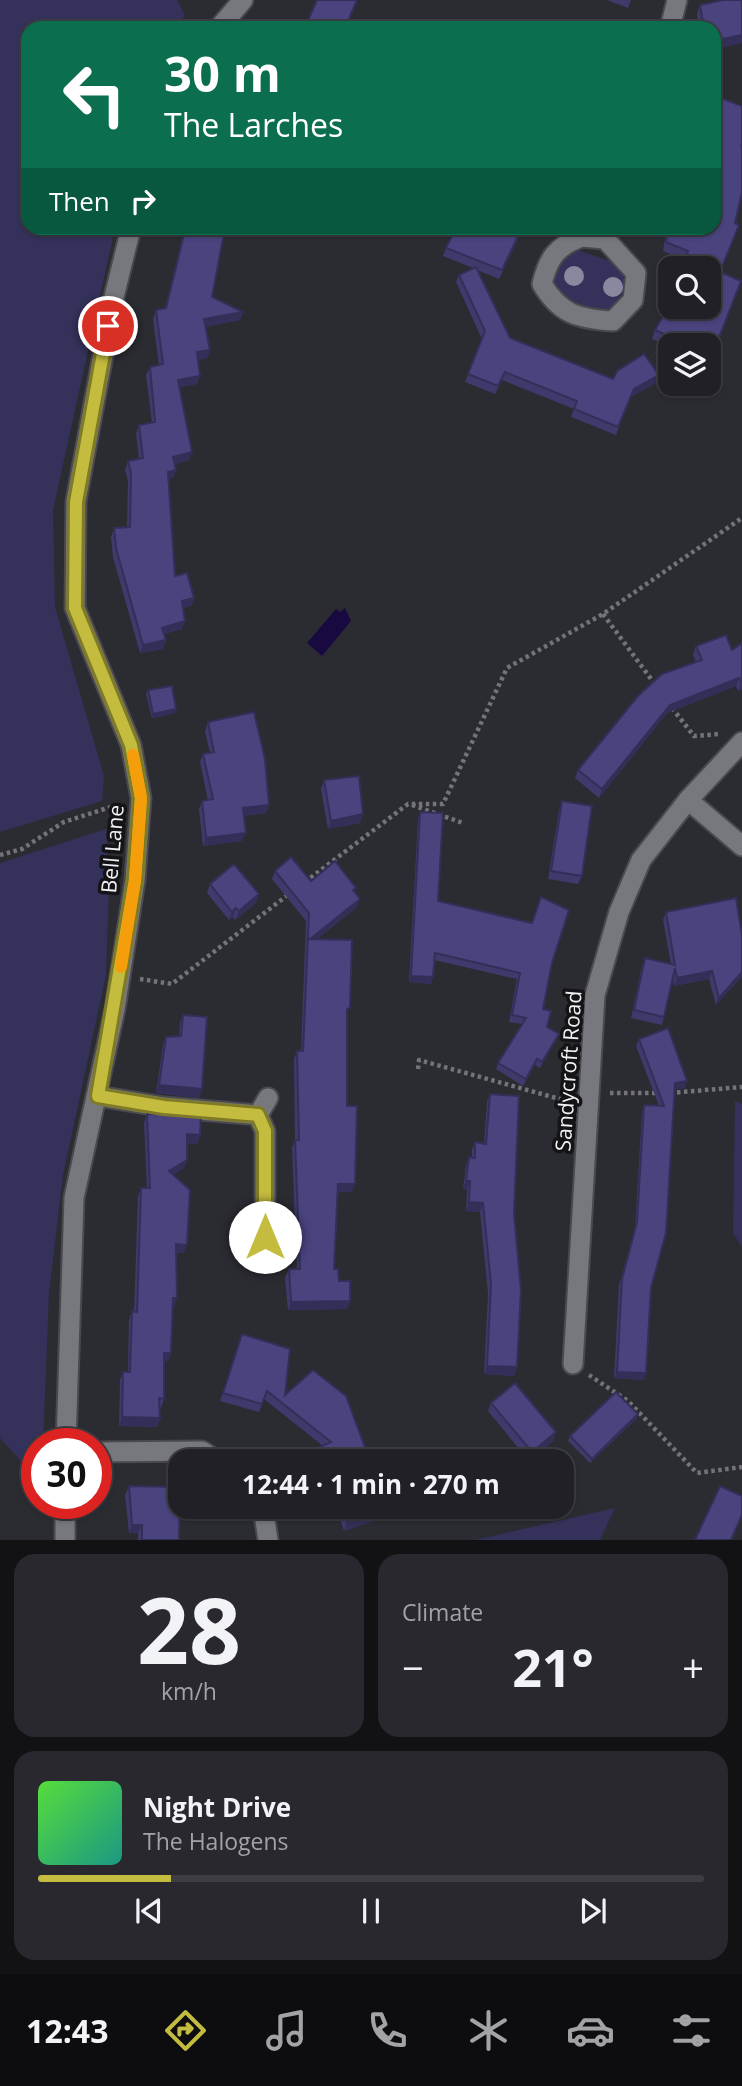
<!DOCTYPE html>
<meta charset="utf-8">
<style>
:root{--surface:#202026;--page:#28282e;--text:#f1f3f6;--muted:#a2a3a7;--line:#3d3e43;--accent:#c4bc3e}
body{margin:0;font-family:"Open Sans",sans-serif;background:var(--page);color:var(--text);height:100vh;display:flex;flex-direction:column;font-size:26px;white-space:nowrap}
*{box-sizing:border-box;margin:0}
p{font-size:23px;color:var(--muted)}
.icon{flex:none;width:38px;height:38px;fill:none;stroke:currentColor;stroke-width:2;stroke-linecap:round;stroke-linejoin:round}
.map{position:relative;height:1540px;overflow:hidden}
.side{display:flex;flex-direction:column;gap:14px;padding:14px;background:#121215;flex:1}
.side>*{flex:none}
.top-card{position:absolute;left:21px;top:21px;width:700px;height:214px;border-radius:21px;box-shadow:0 2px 5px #0004,0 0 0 2px var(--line);background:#0b6e4f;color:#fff;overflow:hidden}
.controls{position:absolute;left:658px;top:256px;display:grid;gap:14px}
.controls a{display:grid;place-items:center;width:63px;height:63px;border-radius:14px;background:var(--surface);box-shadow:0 2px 5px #0004,0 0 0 2px var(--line);font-size:35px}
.speed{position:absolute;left:21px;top:1428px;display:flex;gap:14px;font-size:35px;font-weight:700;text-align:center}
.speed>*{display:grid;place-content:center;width:91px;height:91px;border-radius:50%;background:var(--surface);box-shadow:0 2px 5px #0004,0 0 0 2px var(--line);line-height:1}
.speed .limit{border:10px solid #d22;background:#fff;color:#111}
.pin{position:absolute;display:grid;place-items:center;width:60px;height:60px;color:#fff;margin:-30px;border:4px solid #fff;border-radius:50%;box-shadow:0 2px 7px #0007}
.me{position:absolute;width:77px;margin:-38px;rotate:0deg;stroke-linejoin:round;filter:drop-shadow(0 0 5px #0008)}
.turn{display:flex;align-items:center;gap:24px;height:147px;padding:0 28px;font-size:32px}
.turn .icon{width:91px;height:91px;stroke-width:2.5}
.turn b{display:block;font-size:49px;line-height:60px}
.then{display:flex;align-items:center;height:66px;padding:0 28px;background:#0003;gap:14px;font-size:26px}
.big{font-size:52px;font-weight:700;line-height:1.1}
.side .widget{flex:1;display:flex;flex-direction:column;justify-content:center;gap:10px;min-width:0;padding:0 24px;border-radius:21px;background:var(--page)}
.side .dial{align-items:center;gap:0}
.dial b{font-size:91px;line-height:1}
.song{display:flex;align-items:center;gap:21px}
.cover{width:84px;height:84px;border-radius:10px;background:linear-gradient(135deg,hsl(110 70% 55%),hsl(170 70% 35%))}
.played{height:7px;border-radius:4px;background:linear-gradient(90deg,var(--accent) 20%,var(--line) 20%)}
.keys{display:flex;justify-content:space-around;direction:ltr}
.heat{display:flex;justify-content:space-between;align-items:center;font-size:38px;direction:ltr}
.side .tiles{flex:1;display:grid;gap:14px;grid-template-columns:1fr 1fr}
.widget:last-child{grid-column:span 2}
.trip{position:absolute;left:168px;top:1449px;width:406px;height:70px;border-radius:21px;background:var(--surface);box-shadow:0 2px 5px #0004,0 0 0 2px var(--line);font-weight:700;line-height:70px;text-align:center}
.dock{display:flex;height:112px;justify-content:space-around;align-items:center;background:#0d0d0f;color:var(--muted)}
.dock .icon{width:49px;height:49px}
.dock .active{color:var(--accent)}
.dock b{font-size:32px;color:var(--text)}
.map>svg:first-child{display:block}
.green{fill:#34315a}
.water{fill:#180a41}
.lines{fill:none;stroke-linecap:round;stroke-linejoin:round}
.minor-casing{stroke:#49494e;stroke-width:23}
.path{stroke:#737379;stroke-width:4.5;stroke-dasharray:3.5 3.5;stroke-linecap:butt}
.minor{stroke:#77777e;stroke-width:19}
.tree{fill:#88889f}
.wall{fill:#3f3a6c}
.shaded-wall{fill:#332f58}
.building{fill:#49437e;stroke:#332f58;stroke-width:2}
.route-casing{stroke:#7f7a28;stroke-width:18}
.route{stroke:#c4bc3e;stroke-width:12}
.slow{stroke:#f59e0b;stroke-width:12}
.labels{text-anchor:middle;stroke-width:7;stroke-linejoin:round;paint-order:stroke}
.street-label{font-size:21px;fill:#f2f2f6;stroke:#141417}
</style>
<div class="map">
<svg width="742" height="1540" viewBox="0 0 742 1540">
<rect width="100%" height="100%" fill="#2b2b32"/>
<!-- green -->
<g class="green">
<path d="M0 0H177L185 15 177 28H28V228H115L53 510 55 607 104 776 102 801 0 832Z"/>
<path d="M577 250 619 264 627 282 615 307 599 312 559 296 552 283 561 258Z"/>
<path d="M106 829 109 886 106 975 63 1175 49 1293 43 1444H37V1476H34L0 1438V863Z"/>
<path d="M735 1101 742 1104V1247L733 1233Z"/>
<path d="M615 1508 600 1540H475Z"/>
</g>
<!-- water -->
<path class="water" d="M345 608 351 621 322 656 307 643 336 609 340 612Z"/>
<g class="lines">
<!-- minor casing -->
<g class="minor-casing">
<g id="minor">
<path d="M219 28 243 0"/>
<path d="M670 28 677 0"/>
<path d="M582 237 605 239 636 273 633 300 613 321C578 319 560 314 542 284 548 259 556 246 582 237Z"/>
<path d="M688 800 742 846"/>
<path d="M98 1096 164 1107 258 1115 265 1131V1237"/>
<path d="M258 1115 268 1098"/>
<path d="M573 1364 595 995 619 912 641 860 688 800 742 742"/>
<path d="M66 1444 74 1198 115 1009 135 880 141 798 131 745 75 608 76 501 113 301 131 228"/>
<path d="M96 1452 202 1451 217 1461"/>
<path d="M263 1507 268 1540"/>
<path d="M65 1540V1503"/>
</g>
</g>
<!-- path -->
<g class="path">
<path d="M603 614 657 687"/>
<path d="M672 708 694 736 719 734"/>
<path d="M412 805 463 823"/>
<path d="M0 855 22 849 64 822 120 804"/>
<path d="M305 882 408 804H443L507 668 603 614 742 518"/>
<path d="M140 979 172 984 289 894"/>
<path d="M418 1069 419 1060 567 1101"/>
<path d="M610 1093H658"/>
<path d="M670 1093 742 1087"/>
<path d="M589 1375 628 1401 697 1473 742 1467"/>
</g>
<!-- minor -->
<use href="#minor" class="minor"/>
</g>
<!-- trees -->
<g class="tree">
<circle cx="574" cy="276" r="10"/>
<circle cx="613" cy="287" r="10"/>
</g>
<!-- wall -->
<g class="wall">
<path d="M607 0H631L628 8Z"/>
<path d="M742 0V43L714 49V28H699L697 14 700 5Z"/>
<path d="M714 106 742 146 720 272 741 281 710 362 709 345H670V359L655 353 658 345 661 343 652 339 655 330 709 306 684 259 663 251 665 238Z"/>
<path d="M190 228H225L212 297 243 312 240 320 205 327 210 350 207 358 198 360 197 384 179 387 192 452 189 460 175 464 176 470 173 478 168 479 175 576 194 598 191 606 183 608 182 629 164 634 166 640 163 649 140 653 113 557 111 537 114 528 127 527 128 481 125 470 128 461 139 459 136 434 139 425 152 423 146 375 150 367 159 365 153 319 156 310 165 308 182 239 185 230 190 229Z"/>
<path d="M523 228 499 279 477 270 510 338 613 379 656 383 631 397 616 435 571 417 574 409 502 380 495 394 465 382 482 339 456 282 459 275 473 268 443 256 446 248Z"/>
<path d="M742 643V690L738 691 736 686 667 713 599 798 575 778 578 770 696 662 693 655 696 646 732 650Z"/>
<path d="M148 690 175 713 152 718 146 694Z"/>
<path d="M208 722 269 805 266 813 244 816 242 841 203 846 199 809 202 801 208 800 200 762 203 754 210 753 205 731Z"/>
<path d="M324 780 360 823 328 829 321 789Z"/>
<path d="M562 801 582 876 578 884 548 879 559 810Z"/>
<path d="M420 812 438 901 552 963 543 1009 547 1027 556 1040 540 1068 535 1065 523 1086 496 1069 498 1063 522 1024 509 1022 517 979 434 960 431 984 409 982 418 819Z"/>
<path d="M275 871 354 892 357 907 317 939 347 1017V1106L352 1192H337L334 1269 339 1281 350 1301 347 1309 288 1310 285 1278 289 1269H297L292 1148 295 1140 294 1059 297 1051H301L306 921 272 879Z"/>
<path d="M210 884 256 903 235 920 233 917 229 920 207 893Z"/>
<path d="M666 912 742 935 716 1005 709 979 674 986 673 978 664 1017 662 1025 631 1018 642 966 645 958 671 964 663 920Z"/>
<path d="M183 1015 202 1089 199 1098 156 1093 163 1045 166 1037 179 1036 180 1023Z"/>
<path d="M639 1039 685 1088 675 1089 651 1288 644 1380 614 1378 619 1285 635 1229 642 1112 644 1105 659 1106 636 1046Z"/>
<path d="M490 1094 514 1214 517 1367 514 1376 484 1374 488 1293 480 1212 466 1211 467 1190 463 1189 466 1166 469 1157 472 1158V1150L475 1142 484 1143 487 1102Z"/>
<path d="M157 1109 200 1135 197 1144 187 1143 184 1168 173 1175 184 1253H176L177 1298 174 1307H173L171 1353 168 1361H164V1399L161 1408 159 1407 160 1418 157 1427 119 1426 120 1380 123 1372H128L129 1320 132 1311 134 1312 138 1196 141 1188H147L144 1123 147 1114H155Z"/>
<path d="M242 1334 285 1395 370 1461H313L312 1458 315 1449 323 1446 264 1399 259 1412 220 1401Z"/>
<path d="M491 1403 556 1432 553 1441 529 1461 488 1411Z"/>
<path d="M638 1414 636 1419 590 1463 568 1441 570 1436Z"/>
<path d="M129 1486 179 1540H138V1533H129L125 1495Z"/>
<path d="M336 1507H386L387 1508 384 1517 344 1531Z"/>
</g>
<!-- shaded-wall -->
<g class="shaded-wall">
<path d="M742 35V43L714 49V41Z"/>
<path d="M243 312 240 320 201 328 204 319Z"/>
<path d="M210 350 207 358 194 361 197 352Z"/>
<path d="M659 375 656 383 631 397 616 435 634 389Z"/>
<path d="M200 376 197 384 175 388 178 380Z"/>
<path d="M192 452 189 460 170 465 173 457Z"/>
<path d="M176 470 173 478 165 480 168 472Z"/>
<path d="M194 598 191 606 179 609 182 601Z"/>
<path d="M185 621 182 629 159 636 162 628Z"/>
<path d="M166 640 163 649 140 653 143 645Z"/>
<path d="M739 678 736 686 667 713 599 798 602 789 670 705Z"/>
<path d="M741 683 742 690 738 691Z"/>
<path d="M176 709 175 713 152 718 153 714Z"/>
<path d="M269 805 266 813 240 816 243 808Z"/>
<path d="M363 814 360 823 328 829 331 821Z"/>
<path d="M246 833 242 841 203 846 206 838Z"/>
<path d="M259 894 256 903 235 920 239 911Z"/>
<path d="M360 899 357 907 307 947 310 939Z"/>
<path d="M236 908 233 917 229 920 232 912Z"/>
<path d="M712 971 709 979 674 986 677 978Z"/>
<path d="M742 972V977L716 1005 719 998Z"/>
<path d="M411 976 433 977 431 984 409 982Z"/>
<path d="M559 1034 556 1040 540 1068 542 1062Z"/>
<path d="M687 1081 685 1088 673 1090 675 1083Z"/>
<path d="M159 1085 202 1089 199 1098 156 1093Z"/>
<path d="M187 1134 200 1135 197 1144 184 1142Z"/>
<path d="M187 1160 184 1168 165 1179 169 1171Z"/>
<path d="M466 1181H470L467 1190 463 1189Z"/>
<path d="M338 1184H355L352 1192H335Z"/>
<path d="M469 1202 483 1203 480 1212 466 1211Z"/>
<path d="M176 1244 187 1245 184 1253H173Z"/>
<path d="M173 1298H177L174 1307H170Z"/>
<path d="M350 1301 347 1309 288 1310 291 1302Z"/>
<path d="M164 1353H171L168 1361H161Z"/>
<path d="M487 1366 517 1367 514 1376 484 1374Z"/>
<path d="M617 1372 646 1373 644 1380 614 1378Z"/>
<path d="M638 1414 636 1419 590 1463 592 1459Z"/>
<path d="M122 1417 160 1418 157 1427 119 1426Z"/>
<path d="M556 1432 553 1441 529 1461 532 1452Z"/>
<path d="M387 1508 384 1517 344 1531 347 1522Z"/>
<path d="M132 1525H142L138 1533H129Z"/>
</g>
<!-- building -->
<g class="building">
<path d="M317 0H357L348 21 359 25 358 28H295L298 21 306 25Z"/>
<path d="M723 0H742V35L714 41V28H704L700 5Z"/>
<path d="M718 97 742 106V144L741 146 742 147V192L735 223 739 225 720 272 741 281 713 353 709 351V345H670V350L658 345 670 337 655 330 670 304V306H709V268H681L688 251 666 242 668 228H714V106Z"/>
<path d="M194 228H225L212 297 243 312 204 319 210 350 197 352 200 376 178 380 192 452 173 457 176 470 168 472 175 576 187 573 194 598 182 601 185 621 162 628 166 640 143 645 116 548 114 528 130 527 131 473 128 461 143 458 139 425 155 422 150 367 163 364 156 310 166 308 185 230 194 229Z"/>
<path d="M456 228H522L502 270 446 248Z"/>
<path d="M476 267 510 338 613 379 617 371 644 354 659 375 634 389 618 427 574 409 577 401 505 372 498 386 468 374 485 331 459 275Z"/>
<path d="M726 635 732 650 742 643V683L739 678 670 705 602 789 578 770 638 696 662 674 702 660 696 646Z"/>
<path d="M172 686 176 709 153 714 148 690Z"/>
<path d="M254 712 265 759 269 805 243 808 246 833 206 838 202 801 213 799 203 754 214 752 208 722Z"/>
<path d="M359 776 363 814 331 821 324 780Z"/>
<path d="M562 801 592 806 582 876 551 871Z"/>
<path d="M420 812 443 813 438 901 532 923 541 897 569 910 552 963 543 1009 551 1011 547 1027 559 1034 542 1062 537 1059 526 1079 498 1063 526 1018 512 1015 520 973 435 953 433 977 411 976Z"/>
<path d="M291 857 311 881 335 861 356 888 353 890 360 899 310 939 352 940 350 1008 347 1009V1106H357L355 1184H338L334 1269H338L339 1281H350V1301L291 1302 289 1269H300L295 1140H299L297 1051H303L309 913 275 871Z"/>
<path d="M234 864 259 894 239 911 236 908 232 912 210 884Z"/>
<path d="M736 898 742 935V972L719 998 712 971 677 978 675 968 664 1017 634 1010 645 958 675 965 666 912Z"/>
<path d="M183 1015 207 1017 202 1089 159 1085 166 1037 181 1036Z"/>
<path d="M668 1028 687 1081 675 1083 666 1233 651 1288 646 1373 617 1372 622 1279 637 1222 644 1105 664 1106 639 1039Z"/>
<path d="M490 1094 519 1096 514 1214 521 1290 517 1367 487 1366 491 1285 483 1203 469 1202 470 1181H466L469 1157 475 1158V1142L486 1144Z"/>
<path d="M157 1109 201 1114 200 1135 187 1134V1160L169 1171 190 1190 187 1245 176 1244 177 1298H173L171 1353H164V1399L159 1398 160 1418 122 1417 123 1372H130L132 1311 137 1312 141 1188H150L147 1114H157Z"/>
<path d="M242 1334 290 1349 285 1395 313 1370 346 1396 370 1461H320L315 1449 331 1442 267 1391 262 1404 223 1393Z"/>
<path d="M515 1383 556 1432 532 1452 491 1403Z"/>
<path d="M616 1392 638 1414 592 1459 570 1436Z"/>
<path d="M129 1486 174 1487 176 1497 180 1498 179 1540H142V1525H132Z"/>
<path d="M720 1486 742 1496V1515L731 1540H695Z"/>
<path d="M342 1507H386L387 1508 347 1522Z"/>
</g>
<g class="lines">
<!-- route casing -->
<g class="route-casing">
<path id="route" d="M108 326 76 502 75 608 131 745 141 798 135 880 98 1096 164 1107 258 1115 265 1131V1237"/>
</g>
<!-- route -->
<use href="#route" class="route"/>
<!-- slow -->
<path class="slow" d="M121 967 135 880 141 798 133 755"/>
</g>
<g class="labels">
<!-- street labels -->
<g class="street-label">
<text transform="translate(113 849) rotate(-85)" y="7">Bell Lane</text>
<text transform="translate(569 1071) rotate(-86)" y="7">Sandycroft Road</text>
</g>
</g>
</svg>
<div class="controls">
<a><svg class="icon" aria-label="search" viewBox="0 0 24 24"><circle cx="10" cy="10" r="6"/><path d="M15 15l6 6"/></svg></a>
<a><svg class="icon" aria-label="layers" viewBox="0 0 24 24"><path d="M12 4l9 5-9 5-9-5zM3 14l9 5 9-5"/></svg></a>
</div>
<div class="speed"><div class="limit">30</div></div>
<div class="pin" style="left:108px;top:326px;background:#d93025"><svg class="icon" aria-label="arrive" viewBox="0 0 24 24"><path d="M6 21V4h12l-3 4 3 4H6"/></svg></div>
<svg class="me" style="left:265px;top:1237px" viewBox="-20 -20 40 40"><circle r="19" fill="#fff"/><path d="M0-13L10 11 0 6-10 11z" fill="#c4bc3e"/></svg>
<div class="trip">12:44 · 1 min · 270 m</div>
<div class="top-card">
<div class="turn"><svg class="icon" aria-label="left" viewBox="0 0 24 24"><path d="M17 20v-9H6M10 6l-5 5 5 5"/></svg><div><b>30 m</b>The Larches</div></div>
<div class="then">Then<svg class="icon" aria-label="right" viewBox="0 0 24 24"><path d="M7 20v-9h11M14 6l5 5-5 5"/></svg></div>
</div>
</div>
<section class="side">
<div class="tiles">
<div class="widget dial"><b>28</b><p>km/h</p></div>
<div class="widget"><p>Climate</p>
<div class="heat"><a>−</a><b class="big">21°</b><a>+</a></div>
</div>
<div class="widget">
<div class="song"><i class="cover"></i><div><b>Night Drive</b><p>The Halogens</p></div></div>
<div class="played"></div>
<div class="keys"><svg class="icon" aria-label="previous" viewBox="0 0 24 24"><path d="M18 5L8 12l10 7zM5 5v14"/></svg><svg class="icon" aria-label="pause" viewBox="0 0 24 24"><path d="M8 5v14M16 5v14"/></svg><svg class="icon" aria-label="next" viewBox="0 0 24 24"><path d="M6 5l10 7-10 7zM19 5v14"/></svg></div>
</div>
</div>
</section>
<nav class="dock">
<b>12:43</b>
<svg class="icon active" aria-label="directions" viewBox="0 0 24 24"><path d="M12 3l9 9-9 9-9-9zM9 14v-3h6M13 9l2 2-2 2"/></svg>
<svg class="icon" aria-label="music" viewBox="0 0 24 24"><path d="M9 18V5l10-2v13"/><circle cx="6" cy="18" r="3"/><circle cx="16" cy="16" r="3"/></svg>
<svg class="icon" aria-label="phone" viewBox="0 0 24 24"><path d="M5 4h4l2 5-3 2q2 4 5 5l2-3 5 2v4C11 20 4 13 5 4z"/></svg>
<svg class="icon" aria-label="climate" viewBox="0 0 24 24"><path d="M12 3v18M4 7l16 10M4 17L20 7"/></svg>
<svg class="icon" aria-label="car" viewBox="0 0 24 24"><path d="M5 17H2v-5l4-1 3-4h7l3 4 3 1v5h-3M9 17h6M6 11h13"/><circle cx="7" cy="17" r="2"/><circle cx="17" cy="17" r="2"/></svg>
<svg class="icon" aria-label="filters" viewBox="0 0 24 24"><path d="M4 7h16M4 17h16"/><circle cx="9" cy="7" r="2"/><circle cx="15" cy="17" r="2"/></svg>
</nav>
